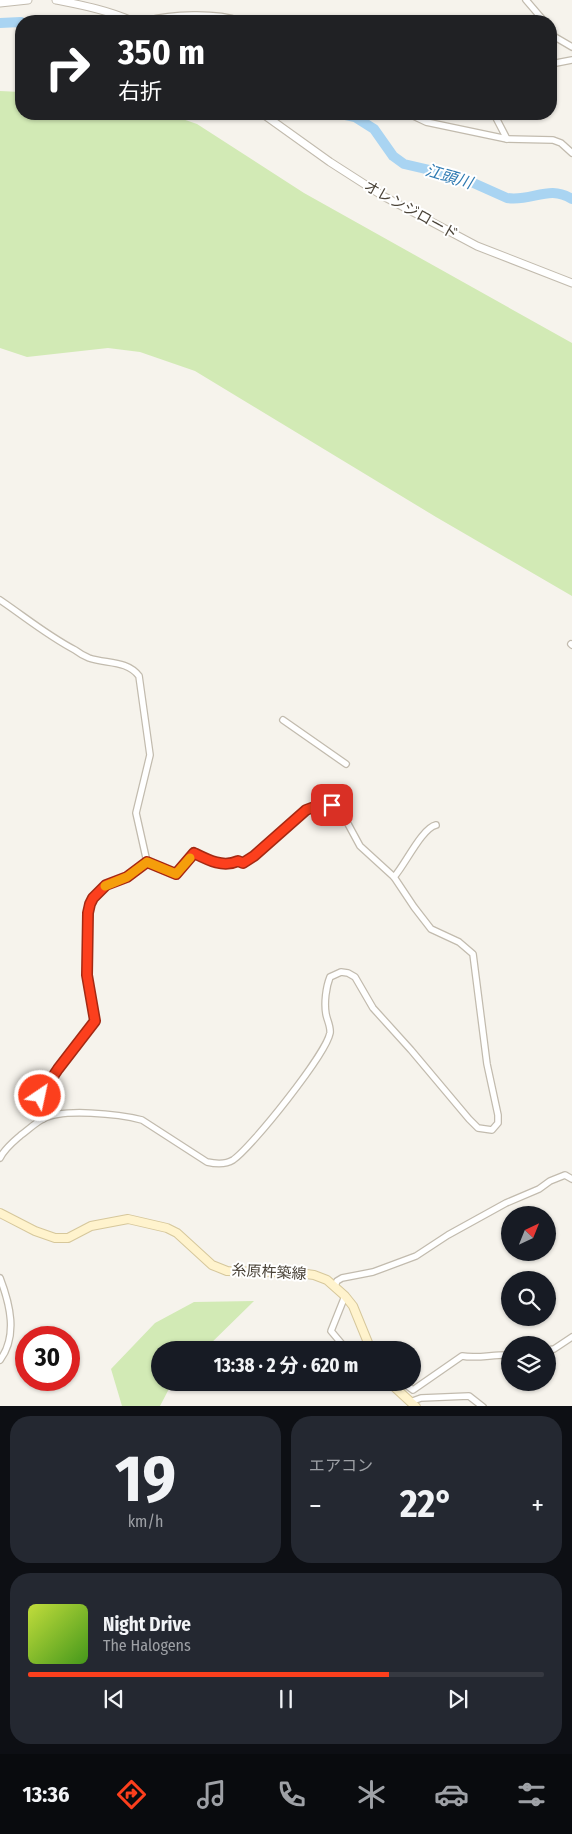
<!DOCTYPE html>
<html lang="ja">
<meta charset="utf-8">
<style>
:root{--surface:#171b24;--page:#242831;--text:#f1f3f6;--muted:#9ea1a6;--line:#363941;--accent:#fc3f1d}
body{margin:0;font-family:"Fira Sans Condensed","Noto Sans JP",sans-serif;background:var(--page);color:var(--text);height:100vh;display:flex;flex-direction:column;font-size:19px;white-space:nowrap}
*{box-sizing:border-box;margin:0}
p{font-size:16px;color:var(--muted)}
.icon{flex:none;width:28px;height:28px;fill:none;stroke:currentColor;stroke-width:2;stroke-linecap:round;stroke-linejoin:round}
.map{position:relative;height:1406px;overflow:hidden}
.drawer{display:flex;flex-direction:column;gap:10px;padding:10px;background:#0d0f14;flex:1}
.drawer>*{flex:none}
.top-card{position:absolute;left:15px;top:15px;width:542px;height:105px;border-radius:20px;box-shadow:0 1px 4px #0004;background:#202124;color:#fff;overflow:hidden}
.needle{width:32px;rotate:43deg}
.buttons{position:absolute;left:501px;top:1206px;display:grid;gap:10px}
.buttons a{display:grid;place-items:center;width:55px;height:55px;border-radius:50%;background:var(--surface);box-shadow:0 1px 4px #0004;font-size:25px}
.speed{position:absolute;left:15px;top:1326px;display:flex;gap:10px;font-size:25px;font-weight:700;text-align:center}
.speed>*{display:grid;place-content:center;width:65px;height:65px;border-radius:50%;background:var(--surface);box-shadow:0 1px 4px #0004;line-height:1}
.speed .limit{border:8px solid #d22;background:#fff;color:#111}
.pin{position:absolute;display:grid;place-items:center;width:42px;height:42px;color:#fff;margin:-21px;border-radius:10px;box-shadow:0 2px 8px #0006}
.me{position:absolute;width:55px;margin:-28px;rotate:34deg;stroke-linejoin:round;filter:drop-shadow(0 0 4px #0008)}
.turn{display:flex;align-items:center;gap:18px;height:105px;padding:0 20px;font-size:22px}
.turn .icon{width:65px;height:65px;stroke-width:2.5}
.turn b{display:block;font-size:35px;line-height:42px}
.big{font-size:38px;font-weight:700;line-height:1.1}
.drawer .widget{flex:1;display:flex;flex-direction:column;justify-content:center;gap:8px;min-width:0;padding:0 18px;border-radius:20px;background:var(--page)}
.drawer .dial{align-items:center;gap:0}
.dial b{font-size:65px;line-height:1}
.song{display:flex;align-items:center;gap:15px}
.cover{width:60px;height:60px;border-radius:8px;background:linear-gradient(135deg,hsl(70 70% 55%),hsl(100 70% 35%))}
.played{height:5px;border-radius:2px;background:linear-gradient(90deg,var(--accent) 70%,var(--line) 70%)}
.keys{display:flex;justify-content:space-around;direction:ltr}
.heat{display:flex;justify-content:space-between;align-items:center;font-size:28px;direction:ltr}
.drawer .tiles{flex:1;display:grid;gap:10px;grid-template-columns:1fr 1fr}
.widget:last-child{grid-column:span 2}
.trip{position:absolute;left:151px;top:1341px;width:270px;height:50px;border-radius:25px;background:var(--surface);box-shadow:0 1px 4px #0004;font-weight:700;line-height:50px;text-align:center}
.dock{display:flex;height:80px;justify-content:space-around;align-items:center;background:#090b0e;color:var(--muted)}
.dock .icon{width:35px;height:35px}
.dock .active{color:var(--accent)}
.dock b{font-size:22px;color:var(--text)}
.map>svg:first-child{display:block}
.green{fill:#d2eab5}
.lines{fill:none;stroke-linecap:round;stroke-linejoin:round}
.river{stroke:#a9d4f2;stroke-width:10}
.minor-casing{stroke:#c2bbae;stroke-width:8}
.tertiary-casing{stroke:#c2bbae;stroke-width:9}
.secondary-casing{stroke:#d6c79b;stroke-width:10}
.minor{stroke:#fff;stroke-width:5.5}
.tertiary{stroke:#fff;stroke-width:7}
.secondary{stroke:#fff3cd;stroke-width:8}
.route-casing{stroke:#a42913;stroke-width:12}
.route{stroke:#fc3f1d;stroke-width:9}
.slow{stroke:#f59e0b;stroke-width:9}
.labels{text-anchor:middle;stroke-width:4;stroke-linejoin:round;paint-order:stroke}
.street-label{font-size:15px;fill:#4b4439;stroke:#fff}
.water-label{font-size:16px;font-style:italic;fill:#2e7ab2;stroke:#fff}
</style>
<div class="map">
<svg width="572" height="1407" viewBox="0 0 572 1407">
<rect width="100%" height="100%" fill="#f6f3ec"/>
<!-- green -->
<g class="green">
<path d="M0 91 21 92V114H168L197 124 304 193 572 343V596L436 517 195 371 140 352 108 348 27 357 0 348Z"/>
<path d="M254 1301 204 1350H160V1382L172 1383 160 1406H122L111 1369 155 1323 194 1302Z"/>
</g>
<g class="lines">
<!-- river -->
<g class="river">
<path d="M0 23 21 22"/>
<path d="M341 114 355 117 374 129 393 156 404 164 460 177 507 198C532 202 549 184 572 199"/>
</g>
<!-- minor casing -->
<g class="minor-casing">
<g id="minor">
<path d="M526 0 544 21"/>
<path d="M146 21C171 14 216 12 240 21"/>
<path d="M551 32 555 37 572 47"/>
<path d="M551 64 572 60"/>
<path d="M409 114 426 122 507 139 553 140 561 143 572 153"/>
<path d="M494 114 507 139"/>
<path d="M0 600C25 617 48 636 75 650 79 653 84 656 89 658 106 664 127 660 139 676L150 755 136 813 147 862"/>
<path d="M571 644 572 645"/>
<path d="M283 720 346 764"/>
<path d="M394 877C405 865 422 828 436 825"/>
<path d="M43 1119 36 1106 37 1100 58 1069 95 1021 87 975 88 913C94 884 106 888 127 877 134 873 141 867 147 862"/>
<path d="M0 1158C5 1148 13 1142 21 1135 28 1130 35 1123 43 1119 62 1108 119 1114 142 1120L207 1162C216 1164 225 1165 233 1160 252 1147 326 1054 330 1033 331 1027 327 1020 326 1014 324 1003 326 987 330 977L341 972 348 973 355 977 373 1008 411 1050 469 1119 478 1128 492 1130 498 1123V1115L487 1064 473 954 459 942 431 929 414 907 394 877 360 846 341 811 332 805 322 804 306 810 255 856 243 863 238 861C222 869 208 860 194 853L176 874 147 862"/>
<path d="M0 1278C10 1304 18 1336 0 1360"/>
<path d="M335 1286 337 1281 342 1278 373 1272 416 1256 448 1235 506 1203 539 1189 550 1181 565 1175 572 1179"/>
<path d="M345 1296 331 1331 347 1350"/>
<path d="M548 1350 554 1349 572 1337"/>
<path d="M402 1382 413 1390 462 1356C478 1359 494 1354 510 1355"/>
<path d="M410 1402 421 1398 469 1396 483 1407"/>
</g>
</g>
<!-- tertiary casing -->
<g class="tertiary-casing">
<g id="tertiary">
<path d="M56 0C81 5 108 10 132 21"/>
<path d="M0 3 28 0"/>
<path d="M263 114 330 162 383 196 477 246 572 283"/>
</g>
</g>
<!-- secondary casing -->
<g class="secondary-casing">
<g id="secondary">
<path d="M0 1213 35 1231 55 1238H68L91 1226 128 1219 167 1228 177 1233 212 1265 227 1271 299 1273 314 1275 327 1280 345 1296 353 1306 371 1350"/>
<path d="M389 1382 416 1407"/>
</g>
</g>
<!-- minor -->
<use href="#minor" class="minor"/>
<!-- tertiary -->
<use href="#tertiary" class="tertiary"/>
<!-- secondary -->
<use href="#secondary" class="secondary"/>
</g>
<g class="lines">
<!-- route casing -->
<g class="route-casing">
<path id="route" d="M40 1096 58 1069 95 1021 87 975 88 913 90 904 93 898 106 885 127 877 147 862 176 874 194 853C208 860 223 868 238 861L243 863 254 856 306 810 322 804 332 805"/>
</g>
<!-- route -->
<use href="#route" class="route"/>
<!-- slow -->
<path class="slow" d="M105 886 127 877 147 862 176 874 190 858"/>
</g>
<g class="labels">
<!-- street labels -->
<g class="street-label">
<text transform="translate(411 210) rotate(29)" y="5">オレンジロード</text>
<text transform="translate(269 1272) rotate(3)" y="5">糸原杵築線</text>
</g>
<!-- water labels -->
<g class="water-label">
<text transform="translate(449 176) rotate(17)" y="6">江頭川</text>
</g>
</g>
</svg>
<div class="buttons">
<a><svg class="needle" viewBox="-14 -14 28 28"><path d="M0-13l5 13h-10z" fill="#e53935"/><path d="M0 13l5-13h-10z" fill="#9ea1a6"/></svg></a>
<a><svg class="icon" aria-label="search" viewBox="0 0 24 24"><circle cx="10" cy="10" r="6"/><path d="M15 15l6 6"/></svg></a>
<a><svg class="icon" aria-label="layers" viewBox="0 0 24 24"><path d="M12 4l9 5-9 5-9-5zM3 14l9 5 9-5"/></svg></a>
</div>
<div class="speed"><div class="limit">30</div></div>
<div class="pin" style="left:332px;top:805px;background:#d93025"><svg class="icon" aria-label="arrive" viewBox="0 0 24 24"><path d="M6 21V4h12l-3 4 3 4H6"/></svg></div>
<svg class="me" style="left:40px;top:1096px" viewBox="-20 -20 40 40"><circle r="17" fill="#fc3f1d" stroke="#fff" stroke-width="3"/><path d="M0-11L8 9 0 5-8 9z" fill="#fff"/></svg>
<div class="trip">13:38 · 2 分 · 620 m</div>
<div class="top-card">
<div class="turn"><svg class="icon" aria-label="right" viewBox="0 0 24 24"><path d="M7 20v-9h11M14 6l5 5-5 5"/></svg><div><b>350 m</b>右折</div></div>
</div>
</div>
<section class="drawer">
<div class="tiles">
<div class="widget dial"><b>19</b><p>km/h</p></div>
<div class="widget"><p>エアコン</p>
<div class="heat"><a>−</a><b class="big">22°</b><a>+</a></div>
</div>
<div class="widget">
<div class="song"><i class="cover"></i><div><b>Night Drive</b><p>The Halogens</p></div></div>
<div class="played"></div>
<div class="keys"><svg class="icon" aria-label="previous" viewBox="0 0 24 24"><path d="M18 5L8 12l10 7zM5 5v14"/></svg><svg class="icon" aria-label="pause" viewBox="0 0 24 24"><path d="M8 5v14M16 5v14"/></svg><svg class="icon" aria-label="next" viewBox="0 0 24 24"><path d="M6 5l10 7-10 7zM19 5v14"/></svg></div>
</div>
</div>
</section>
<nav class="dock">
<b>13:36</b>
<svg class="icon active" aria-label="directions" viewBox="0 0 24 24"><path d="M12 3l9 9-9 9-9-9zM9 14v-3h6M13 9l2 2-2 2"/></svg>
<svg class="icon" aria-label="music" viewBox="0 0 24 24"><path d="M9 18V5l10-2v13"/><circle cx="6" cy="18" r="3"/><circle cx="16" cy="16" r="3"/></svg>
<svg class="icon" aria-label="phone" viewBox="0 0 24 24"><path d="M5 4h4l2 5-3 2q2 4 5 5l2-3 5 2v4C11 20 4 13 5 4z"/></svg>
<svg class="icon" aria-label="climate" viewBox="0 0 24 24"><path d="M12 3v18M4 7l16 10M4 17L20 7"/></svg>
<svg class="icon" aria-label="car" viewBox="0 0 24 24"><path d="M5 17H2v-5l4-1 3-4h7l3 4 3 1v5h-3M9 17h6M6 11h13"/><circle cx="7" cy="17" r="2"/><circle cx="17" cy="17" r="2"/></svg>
<svg class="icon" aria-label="filters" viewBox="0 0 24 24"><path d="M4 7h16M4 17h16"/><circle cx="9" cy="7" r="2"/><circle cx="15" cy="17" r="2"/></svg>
</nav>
